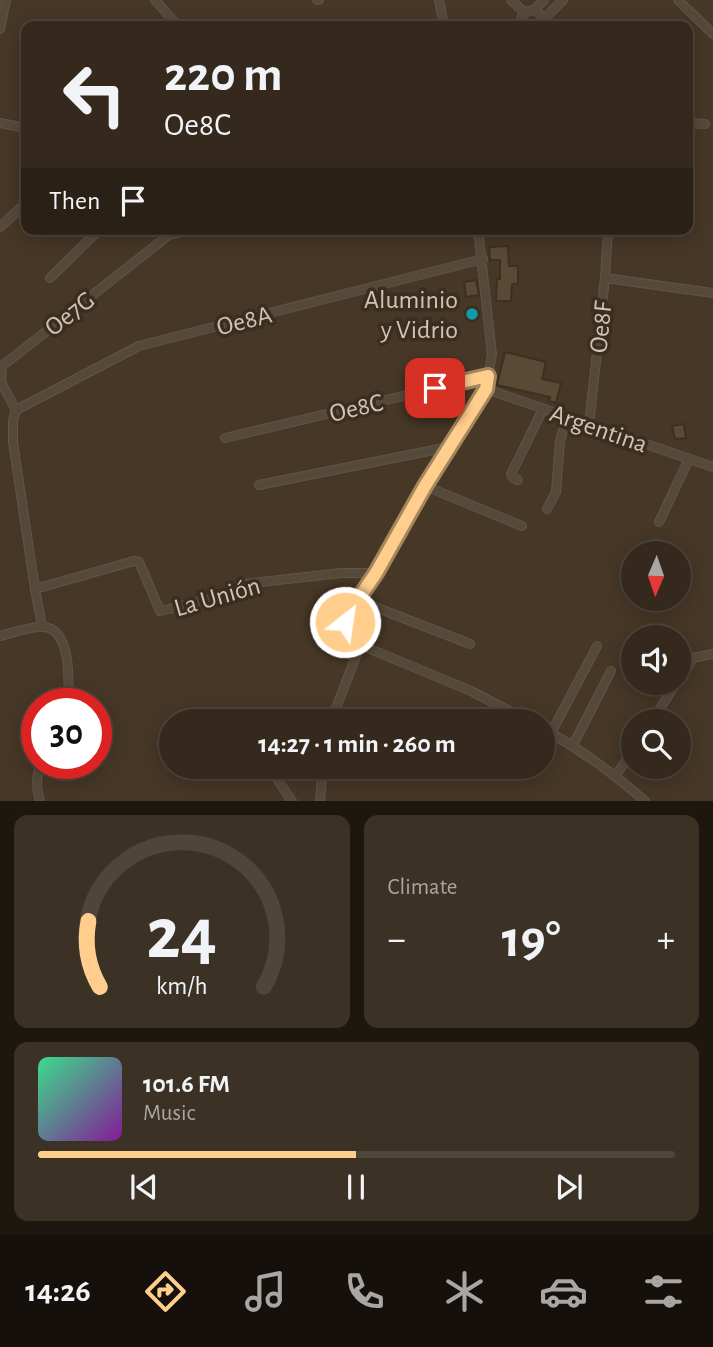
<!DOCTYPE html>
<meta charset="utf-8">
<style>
:root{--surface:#34291c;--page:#3c3125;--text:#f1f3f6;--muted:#a9a6a3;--line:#4e453b;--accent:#ffce8d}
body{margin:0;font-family:"Alegreya Sans",sans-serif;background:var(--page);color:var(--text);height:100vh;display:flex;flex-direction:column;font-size:26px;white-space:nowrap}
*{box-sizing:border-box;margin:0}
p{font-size:23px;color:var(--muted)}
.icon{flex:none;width:38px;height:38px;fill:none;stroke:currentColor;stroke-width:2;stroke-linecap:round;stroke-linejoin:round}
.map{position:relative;height:801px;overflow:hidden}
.sheet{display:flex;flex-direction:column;gap:14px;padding:14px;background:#1d170f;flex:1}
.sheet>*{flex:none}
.guide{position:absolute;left:21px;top:21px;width:672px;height:214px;border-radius:14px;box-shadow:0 4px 18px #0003,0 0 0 2px var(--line);background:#34291c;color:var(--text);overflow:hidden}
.needle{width:46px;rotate:182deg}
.fabs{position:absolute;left:621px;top:541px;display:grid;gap:14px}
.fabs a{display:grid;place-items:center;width:70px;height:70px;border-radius:50%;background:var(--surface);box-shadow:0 4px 18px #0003,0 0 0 2px var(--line);font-size:35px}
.speed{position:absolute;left:21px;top:688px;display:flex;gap:14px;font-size:35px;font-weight:700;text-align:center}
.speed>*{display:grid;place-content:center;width:91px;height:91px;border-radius:50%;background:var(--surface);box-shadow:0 4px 18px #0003,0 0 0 2px var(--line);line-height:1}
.speed .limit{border:10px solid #d22;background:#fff;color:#111}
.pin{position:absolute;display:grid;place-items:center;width:60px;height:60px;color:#fff;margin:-30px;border-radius:14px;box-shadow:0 4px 10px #0006}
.me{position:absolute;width:77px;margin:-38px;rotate:30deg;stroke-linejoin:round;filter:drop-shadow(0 0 5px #0008)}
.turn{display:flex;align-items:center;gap:24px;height:147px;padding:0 28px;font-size:32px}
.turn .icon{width:91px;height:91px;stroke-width:2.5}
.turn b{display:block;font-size:49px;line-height:60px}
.then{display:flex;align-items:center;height:66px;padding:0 28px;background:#0003;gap:14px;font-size:26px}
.big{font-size:52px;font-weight:700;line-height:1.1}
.sheet .widget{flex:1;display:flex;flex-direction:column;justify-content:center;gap:10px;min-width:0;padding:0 24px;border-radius:14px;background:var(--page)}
.sheet .dial{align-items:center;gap:0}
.dial svg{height:182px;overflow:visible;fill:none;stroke:var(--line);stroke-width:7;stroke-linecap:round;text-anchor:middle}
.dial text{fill:var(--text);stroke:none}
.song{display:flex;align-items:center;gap:21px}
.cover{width:84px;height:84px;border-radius:10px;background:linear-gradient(135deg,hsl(150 70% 55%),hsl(290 70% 35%))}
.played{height:7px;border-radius:4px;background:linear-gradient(90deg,var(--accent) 50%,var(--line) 50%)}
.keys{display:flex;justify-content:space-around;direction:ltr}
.heat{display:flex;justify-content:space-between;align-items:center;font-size:38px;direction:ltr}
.sheet .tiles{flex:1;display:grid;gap:14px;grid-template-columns:1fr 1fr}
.widget:last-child{grid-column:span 2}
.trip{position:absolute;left:159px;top:709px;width:396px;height:70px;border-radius:35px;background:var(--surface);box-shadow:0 4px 18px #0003,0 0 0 2px var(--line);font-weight:700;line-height:70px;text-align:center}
.dock{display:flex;height:112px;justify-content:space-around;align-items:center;background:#15100b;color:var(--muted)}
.dock .icon{width:49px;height:49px}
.dock .current{color:var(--accent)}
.dock b{font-size:32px;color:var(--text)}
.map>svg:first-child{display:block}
.building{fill:#5a4934;stroke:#3d3021;stroke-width:2}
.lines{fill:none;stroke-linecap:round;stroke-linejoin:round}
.street-casing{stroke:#615547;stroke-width:10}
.street{stroke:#55493a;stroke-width:8}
.route-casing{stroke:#a6865c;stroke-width:18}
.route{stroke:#ffce8d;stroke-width:12}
.culture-dot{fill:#0f9aa8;stroke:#3b2e1f;stroke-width:2.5}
.labels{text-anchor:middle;stroke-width:7;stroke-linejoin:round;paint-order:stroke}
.poi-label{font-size:26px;fill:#cec5b8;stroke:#3b2e1f;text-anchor:end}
.street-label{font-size:26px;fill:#cec5b8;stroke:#3b2e1f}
</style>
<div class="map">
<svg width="713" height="801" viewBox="0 0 713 801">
<rect width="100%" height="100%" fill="#463726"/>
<!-- building -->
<g class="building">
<path d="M508 246 509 266H518V284H512L511 301H496L497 279H500V260H490L489 247Z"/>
<path d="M476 280 479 295 466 297 464 282Z"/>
<path d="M505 352 546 362 542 379 561 383 556 403 549 401 550 397 497 385Z"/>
<path d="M684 424 686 438 675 439 672 426Z"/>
</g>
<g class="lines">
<!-- street casing -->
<g class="street-casing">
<g id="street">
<path d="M155 0 178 26"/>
<path d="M317 0H319"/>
<path d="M439 0 444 26"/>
<path d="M511 0 524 12"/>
<path d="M678 0 713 34"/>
<path d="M534 10 544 0"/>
<path d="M524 12 534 10C541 14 545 18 542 26"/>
<path d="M543 20 563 0"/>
<path d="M521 26 520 21 524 12"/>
<path d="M0 29 6 0"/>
<path d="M0 123 26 128"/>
<path d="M688 123 705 124"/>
<path d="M0 227 26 203"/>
<path d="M478 229 492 354 486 389 425 486 376 573 346 617C343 629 349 636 358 644L471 691 529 721"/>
<path d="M169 235 193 229"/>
<path d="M50 278 100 229"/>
<path d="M605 278 713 293"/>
<path d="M486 389 713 467"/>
<path d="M16 410 139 346 483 259"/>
<path d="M16 410 1 382 2 366 169 235 173 229"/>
<path d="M16 410 13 420V442L35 589"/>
<path d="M589 425 605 278 608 229"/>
<path d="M225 438 488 376"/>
<path d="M518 480 513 478 511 474 543 409"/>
<path d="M259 485 449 447"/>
<path d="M425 486 522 526"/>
<path d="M547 509 556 492 560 441 567 416"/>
<path d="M659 522 689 459"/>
<path d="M357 600 470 644"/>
<path d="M42 626 35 589 134 561 139 562 160 611 232 594 239 585 243 584 341 573H376"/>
<path d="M0 636C13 633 30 626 43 627 72 628 69 684 68 704"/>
<path d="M679 680 693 658 713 654"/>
<path d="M331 721 356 656"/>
<path d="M652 721 677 682"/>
<path d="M542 728C580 749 613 773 645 801"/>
<path d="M551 733 597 646"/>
<path d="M573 745 611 671"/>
<path d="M268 766 292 801"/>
<path d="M616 775 634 749"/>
<path d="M40 801C36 787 36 777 41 763"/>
<path d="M320 801 323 766"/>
</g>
</g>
<!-- street -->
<use href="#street" class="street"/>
</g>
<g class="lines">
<!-- route casing -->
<g class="route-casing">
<path id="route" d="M345 622 346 617 376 573 425 486 486 389 488 376 435 388"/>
</g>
<!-- route -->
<use href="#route" class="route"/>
</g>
<!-- markers -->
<circle class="culture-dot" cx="472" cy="314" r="7"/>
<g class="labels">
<!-- poi labels -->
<g class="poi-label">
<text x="458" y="308">Aluminio<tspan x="458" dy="30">y Vidrio</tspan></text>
</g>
<!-- street labels -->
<g class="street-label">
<text transform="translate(69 313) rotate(-38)" y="9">Oe7G</text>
<text transform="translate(244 320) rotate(-14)" y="9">Oe8A</text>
<text transform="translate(600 327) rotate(-84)" y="9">Oe8F</text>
<text transform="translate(356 407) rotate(-13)" y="9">Oe8C</text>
<text transform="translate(599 428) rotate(19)" y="9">Argentina</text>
<text transform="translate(217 596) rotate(-16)" y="9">La Unión</text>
</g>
</g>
</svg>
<div class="fabs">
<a><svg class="needle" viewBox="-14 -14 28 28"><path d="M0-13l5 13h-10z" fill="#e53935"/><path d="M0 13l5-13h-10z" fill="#a9a6a3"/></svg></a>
<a><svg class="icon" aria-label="sound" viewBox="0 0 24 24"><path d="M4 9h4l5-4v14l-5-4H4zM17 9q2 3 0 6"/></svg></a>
<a><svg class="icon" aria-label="search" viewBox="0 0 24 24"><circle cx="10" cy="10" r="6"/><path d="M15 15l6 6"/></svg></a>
</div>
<div class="speed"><div class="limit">30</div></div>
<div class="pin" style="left:435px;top:388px;background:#d93025"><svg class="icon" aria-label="arrive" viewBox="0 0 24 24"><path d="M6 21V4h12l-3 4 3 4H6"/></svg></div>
<svg class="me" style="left:345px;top:622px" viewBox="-20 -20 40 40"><circle r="17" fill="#ffce8d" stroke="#fff" stroke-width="3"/><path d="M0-11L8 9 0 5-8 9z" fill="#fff"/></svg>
<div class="trip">14:27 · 1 min · 260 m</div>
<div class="guide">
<div class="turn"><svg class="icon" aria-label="left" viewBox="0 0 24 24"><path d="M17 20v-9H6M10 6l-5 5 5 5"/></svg><div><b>220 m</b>Oe8C</div></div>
<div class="then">Then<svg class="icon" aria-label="arrive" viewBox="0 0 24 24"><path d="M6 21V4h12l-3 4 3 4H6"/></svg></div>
</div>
</div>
<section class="sheet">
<div class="tiles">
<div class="widget dial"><svg viewBox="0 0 100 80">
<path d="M14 69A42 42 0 1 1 86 69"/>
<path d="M14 69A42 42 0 0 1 9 40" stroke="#ffce8d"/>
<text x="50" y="56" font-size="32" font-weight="700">24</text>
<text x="50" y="72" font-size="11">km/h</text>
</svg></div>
<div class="widget"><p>Climate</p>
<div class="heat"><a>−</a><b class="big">19°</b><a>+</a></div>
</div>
<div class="widget">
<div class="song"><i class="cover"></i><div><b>101.6 FM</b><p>Music</p></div></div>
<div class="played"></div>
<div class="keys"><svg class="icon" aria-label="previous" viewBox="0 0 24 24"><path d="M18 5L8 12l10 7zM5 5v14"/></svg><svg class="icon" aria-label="pause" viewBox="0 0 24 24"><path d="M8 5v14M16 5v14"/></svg><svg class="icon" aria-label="next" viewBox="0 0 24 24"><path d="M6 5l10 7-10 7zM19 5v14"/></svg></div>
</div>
</div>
</section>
<nav class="dock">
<b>14:26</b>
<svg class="icon current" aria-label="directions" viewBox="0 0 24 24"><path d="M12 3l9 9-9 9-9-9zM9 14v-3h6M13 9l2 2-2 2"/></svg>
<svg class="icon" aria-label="music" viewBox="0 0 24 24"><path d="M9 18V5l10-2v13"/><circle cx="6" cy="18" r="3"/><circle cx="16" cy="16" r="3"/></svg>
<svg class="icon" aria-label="phone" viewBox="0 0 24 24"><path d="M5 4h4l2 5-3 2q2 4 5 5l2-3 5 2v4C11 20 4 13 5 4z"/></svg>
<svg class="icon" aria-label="climate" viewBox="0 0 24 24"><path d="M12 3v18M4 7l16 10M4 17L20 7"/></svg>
<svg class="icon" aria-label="car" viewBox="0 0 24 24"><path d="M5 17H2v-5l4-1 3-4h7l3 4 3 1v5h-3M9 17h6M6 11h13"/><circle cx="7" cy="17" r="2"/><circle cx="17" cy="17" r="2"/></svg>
<svg class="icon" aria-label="filters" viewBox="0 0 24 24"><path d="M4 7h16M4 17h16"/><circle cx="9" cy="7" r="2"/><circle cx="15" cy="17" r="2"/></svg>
</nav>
